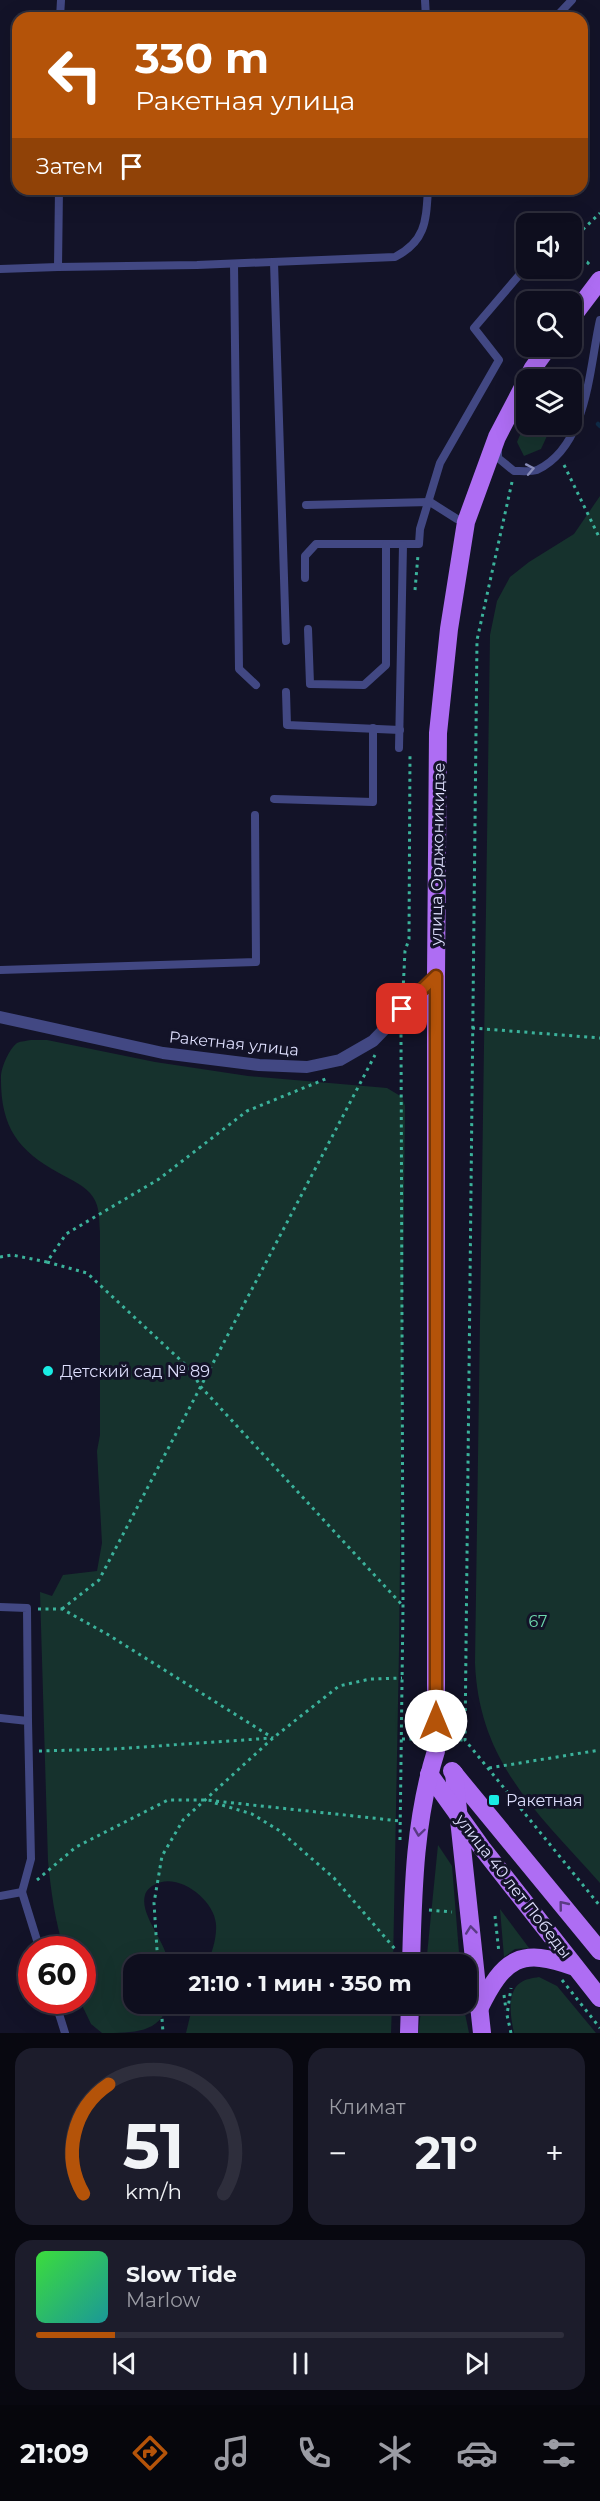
<!DOCTYPE html>
<html lang="ru">
<meta charset="utf-8">
<style>
:root{--surface:#0e0e1e;--page:#1c1c2b;--text:#f1f3f6;--muted:#9b9ca4;--line:#2e2e3c;--accent:#b45309}
body{margin:0;font-family:Montserrat,sans-serif;background:var(--page);color:var(--text);height:100vh;display:flex;flex-direction:column;font-size:22px;white-space:nowrap}
*{box-sizing:border-box;margin:0}
p{font-size:20px;color:var(--muted)}
.icon{flex:none;width:33px;height:33px;fill:none;stroke:currentColor;stroke-width:2;stroke-linecap:round;stroke-linejoin:round}
.map{position:relative;height:2033px;overflow:hidden}
.details{display:flex;flex-direction:column;gap:15px;padding:15px;background:#080810;flex:1}
.details>*{flex:none}
.banner{position:absolute;left:12px;top:12px;width:576px;height:183px;border-radius:18px;box-shadow:0 6px 24px #0002,0 0 0 2px var(--line);background:#b45309;color:#fff;overflow:hidden}
.tools{position:absolute;left:516px;top:213px;display:grid;gap:12px}
.tools a{display:grid;place-items:center;width:66px;height:66px;border-radius:12px;background:var(--surface);box-shadow:0 6px 24px #0002,0 0 0 2px var(--line);font-size:30px}
.speed{position:absolute;left:18px;top:1936px;display:flex;gap:12px;font-size:30px;font-weight:700;text-align:center}
.speed>*{display:grid;place-content:center;width:78px;height:78px;border-radius:50%;background:var(--surface);box-shadow:0 6px 24px #0002,0 0 0 2px var(--line);line-height:1}
.speed .limit{border:9px solid #d22;background:#fff;color:#111}
.pin{position:absolute;display:grid;place-items:center;width:51px;height:51px;color:#fff;margin:-26px;border-radius:12px;box-shadow:0 3px 9px #0006}
.me{position:absolute;width:66px;margin:-33px;rotate:0deg;stroke-linejoin:round;filter:drop-shadow(0 0 4px #0008)}
.turn{display:flex;align-items:center;gap:21px;height:126px;padding:0 24px;font-size:27px}
.turn .icon{width:78px;height:78px;stroke-width:2.5}
.turn b{display:block;font-size:42px;line-height:51px}
.then{display:flex;align-items:center;height:57px;padding:0 24px;background:#0003;gap:12px;font-size:22px}
.big{font-size:45px;font-weight:700;line-height:1.1}
.details .tile{flex:1;display:flex;flex-direction:column;justify-content:center;gap:9px;min-width:0;padding:0 21px;border-radius:18px;background:var(--page)}
.details .dial{align-items:center;gap:0}
.dial svg{height:156px;overflow:visible;fill:none;stroke:var(--line);stroke-width:7;stroke-linecap:round;text-anchor:middle}
.dial text{fill:var(--text);stroke:none}
.song{display:flex;align-items:center;gap:18px}
.cover{width:72px;height:72px;border-radius:9px;background:linear-gradient(135deg,hsl(120 70% 55%),hsl(180 70% 35%))}
.played{height:6px;border-radius:3px;background:linear-gradient(90deg,var(--accent) 15%,var(--line) 15%)}
.keys{display:flex;justify-content:space-around;direction:ltr}
.heat{display:flex;justify-content:space-between;align-items:center;font-size:33px;direction:ltr}
.details .tiles{flex:1;display:grid;gap:15px;grid-template-columns:1fr 1fr}
.tile:last-child{grid-column:span 2}
.trip{position:absolute;left:123px;top:1954px;width:354px;height:60px;border-radius:18px;background:var(--surface);box-shadow:0 6px 24px #0002,0 0 0 2px var(--line);font-weight:700;line-height:60px;text-align:center}
.tabs{display:flex;height:96px;justify-content:space-around;align-items:center;background:#06060c;color:var(--muted)}
.tabs .icon{width:42px;height:42px}
.tabs .current{color:var(--accent)}
.tabs b{font-size:27px;color:var(--text)}
.map>svg:first-child{display:block}
.green{fill:#16322d}
.lines{fill:none;stroke-linecap:round;stroke-linejoin:round}
.stream{stroke:#0f2a45;stroke-width:4.5}
.path{stroke:#3bb29b;stroke-width:3;stroke-dasharray:3 4.5;stroke-linecap:butt}
.lane{stroke:#424883;stroke-width:8}
.street{stroke:#424883;stroke-width:12}
.primary{stroke:#ae6df3;stroke-width:18}
.oneway{stroke:#888cb9}
.oneway2{stroke:#593b83}
.route-casing{stroke:#753606;stroke-width:15}
.route{stroke:#b45309;stroke-width:10}
.poi-dot{fill:#19ece4;stroke:#131328;stroke-width:2}
.labels{text-anchor:middle;stroke-width:6;stroke-linejoin:round;paint-order:stroke}
.street-label{font-size:16px;fill:#dddefc;stroke:#131328}
.poi-label{font-size:16px;fill:#dddefc;stroke:#131328;text-anchor:start}
.park-label{font-size:16px;fill:#6dd8ae;stroke:#131328}
</style>
<div class="map">
<svg width="600" height="2033" viewBox="0 0 600 2033">
<rect width="100%" height="100%" fill="#131328"/>
<!-- green -->
<g class="green">
<path d="M526 421V424L552 425 541 449 524 456 517 442Z"/>
<path d="M600 496V1883C538 1813 479 1763 475 1663L490 635 497 601 510 577 529 562 574 534Z"/>
<path d="M31 1040H47L155 1062 248 1076 387 1088 402 1097 405 1106 399 1651 393 1965H207C212 1952 217 1938 216 1924 214 1899 177 1871 154 1885 150 1887 146 1891 145 1895 139 1916 168 1943 168 1965H134V2004H168C160 2033 134 2033 102 2033L91 2024 80 2001H82V1950H64C55 1920 51 1892 48 1861L40 1592 52 1596 63 1575 97 1571 102 1543 97 1451 100 1435V1232C99 1220 100 1207 93 1197 85 1185 71 1180 59 1173 17 1150 0 1126 1 1075 2 1066 9 1049 17 1043 21 1041 27 1041 31 1040Z"/>
<path d="M438 1845 452 1866 460 1965H426Z"/>
<path d="M500 1909 529 1948 515 1949 504 1957Z"/>
<path d="M539 1977 557 1986 596 2033H514C511 2019 506 1993 520 1983 525 1979 533 1978 539 1977Z"/>
<path d="M193 2004H392L391 2033H186Z"/>
<path d="M422 2004H463L469 2033H418Z"/>
</g>
<g class="lines">
<!-- stream -->
<path class="stream" d="M598 424 600 426"/>
<!-- path -->
<g class="path">
<path d="M572 240 600 213"/>
<path d="M572 261 587 262 592 267"/>
<path d="M564 465 600 539"/>
<path d="M512 482 477 640 465 1740 600 1906"/>
<path d="M415 590 418 555"/>
<path d="M403 991 405 951 409 939 410 753"/>
<path d="M472 1028 600 1038"/>
<path d="M0 1257 12 1255 47 1262 66 1234 159 1179 247 1111 328 1078"/>
<path d="M47 1262 87 1273 190 1369 201 1387 403 1606"/>
<path d="M38 1609H62L107 1634 273 1738"/>
<path d="M62 1609 99 1580 375 1055"/>
<path d="M402 1739H422"/>
<path d="M452 1740H465"/>
<path d="M39 1751 114 1749 272 1738"/>
<path d="M489 1768 600 1750"/>
<path d="M215 1803 252 1814 280 1831 334 1878 395 1949"/>
<path d="M400 1840 403 1606 401 1031"/>
<path d="M37 1880 76 1847 168 1800H206L400 1821"/>
<path d="M429 1910 452 1912"/>
<path d="M495 1916 499 1953"/>
<path d="M158 1965 154 1903 162 1856 183 1820 273 1738 339 1686 370 1679 402 1678"/>
<path d="M562 1980 600 2028"/>
<path d="M504 1995 506 2010"/>
<path d="M161 2004 163 2033"/>
<path d="M511 2033 507 2015 511 1988"/>
</g>
<!-- lane -->
<g class="lane">
<path d="M425 0 426 18"/>
<path d="M60 18 61 0"/>
<path d="M555 18 572 0"/>
<path d="M59 189 58 267 197 265 395 257C426 241 426 221 428 189"/>
<path d="M274 262 286 641"/>
<path d="M234 264 239 669 256 685"/>
<path d="M0 269 58 267"/>
<path d="M498 449V458L514 471C521 471 531 472 537 470 588 446 589 368 600 320"/>
<path d="M306 505 430 502 457 519 466 522"/>
<path d="M305 578V556L316 544H419L420 529 440 463 499 360 474 328 521 273 539 268"/>
<path d="M308 629 310 684 364 685 386 665V545"/>
<path d="M286 692 287 725 400 730"/>
<path d="M399 748 403 545"/>
<path d="M274 799 373 802V728"/>
<path d="M0 970 256 962 255 815"/>
<path d="M0 1607 27 1608 28 1721"/>
<path d="M0 1718 28 1721 31 1859 22 1892"/>
<path d="M0 1896 22 1892 40 1950"/>
<path d="M55 2001 65 2033"/>
</g>
<!-- street -->
<path class="street" d="M0 1017 163 1053 259 1065 307 1067 340 1060 373 1041 436 976"/>
<!-- primary -->
<g class="primary">
<path d="M572 317 600 280"/>
<path d="M452 1771 600 1951"/>
<path d="M454 1773 482 2033"/>
<path d="M429 1774 482 1848 600 1998"/>
<path d="M411 1965C413 1893 414 1821 436 1751V976L438 733 449 629 466 522 497 437 533 368 549 346"/>
<path d="M479 2009C504 1958 520 1947 575 1967"/>
<path d="M409 2033 410 2004"/>
</g>
</g>
<!-- one-way arrows -->
<defs><path id="oneway-chevron" d="M-2-3.5L2.5 0L-2 3.5" fill="none" stroke-width="1.6" stroke-linecap="round" stroke-linejoin="round" transform="scale(1.5)"/></defs>
<use class="oneway" href="#oneway-chevron" transform="translate(530 469) rotate(-11)"/>
<g class="oneway2">
<use href="#oneway-chevron" transform="translate(419 1832) rotate(98)"/>
<use href="#oneway-chevron" transform="translate(563 1905) rotate(-129)"/>
<use href="#oneway-chevron" transform="translate(471 1930) rotate(-96)"/>
</g>
<g class="lines">
<!-- route casing -->
<g class="route-casing">
<path id="route" d="M402 1009 436 976V1721"/>
</g>
<!-- route -->
<use href="#route" class="route"/>
</g>
<!-- markers -->
<g class="poi-dot">
<circle cx="48" cy="1371" r="6"/>
<rect x="488" y="1794" width="12" height="12" rx="3"/>
</g>
<g class="labels">
<!-- street labels -->
<g class="street-label">
<text transform="translate(437 854) rotate(-89)" y="6">улица Орджоникидзе</text>
<text transform="translate(234 1043) rotate(6)" y="6">Ракетная улица</text>
<text transform="translate(514 1886) rotate(52)" y="6">улица 40 лет Победы</text>
</g>
<!-- poi labels -->
<g class="poi-label">
<text x="60" y="1377">Детский сад № 89</text>
<text x="506" y="1806">Ракетная</text>
</g>
<!-- park labels -->
<g class="park-label">
<text x="538" y="1627">67</text>
</g>
</g>
</svg>
<div class="tools">
<a><svg class="icon" aria-label="sound" viewBox="0 0 24 24"><path d="M4 9h4l5-4v14l-5-4H4zM17 9q2 3 0 6"/></svg></a>
<a><svg class="icon" aria-label="search" viewBox="0 0 24 24"><circle cx="10" cy="10" r="6"/><path d="M15 15l6 6"/></svg></a>
<a><svg class="icon" aria-label="layers" viewBox="0 0 24 24"><path d="M12 4l9 5-9 5-9-5zM3 14l9 5 9-5"/></svg></a>
</div>
<div class="speed"><div class="limit">60</div></div>
<div class="pin" style="left:402px;top:1009px;background:#d93025"><svg class="icon" aria-label="arrive" viewBox="0 0 24 24"><path d="M6 21V4h12l-3 4 3 4H6"/></svg></div>
<svg class="me" style="left:436px;top:1721px" viewBox="-20 -20 40 40"><circle r="19" fill="#fff"/><path d="M0-13L10 11 0 6-10 11z" fill="#b45309"/></svg>
<div class="trip">21:10 · 1 мин · 350 m</div>
<div class="banner">
<div class="turn"><svg class="icon" aria-label="left" viewBox="0 0 24 24"><path d="M17 20v-9H6M10 6l-5 5 5 5"/></svg><div><b>330 m</b>Ракетная улица</div></div>
<div class="then">Затем<svg class="icon" aria-label="arrive" viewBox="0 0 24 24"><path d="M6 21V4h12l-3 4 3 4H6"/></svg></div>
</div>
</div>
<section class="details">
<div class="tiles">
<div class="tile dial"><svg viewBox="0 0 100 80">
<path d="M14 69A42 42 0 1 1 86 69"/>
<path d="M14 69A42 42 0 0 1 27 13" stroke="#b45309"/>
<text x="50" y="56" font-size="32" font-weight="700">51</text>
<text x="50" y="72" font-size="11">km/h</text>
</svg></div>
<div class="tile"><p>Климат</p>
<div class="heat"><a>−</a><b class="big">21°</b><a>+</a></div>
</div>
<div class="tile">
<div class="song"><i class="cover"></i><div><b>Slow Tide</b><p>Marlow</p></div></div>
<div class="played"></div>
<div class="keys"><svg class="icon" aria-label="previous" viewBox="0 0 24 24"><path d="M18 5L8 12l10 7zM5 5v14"/></svg><svg class="icon" aria-label="pause" viewBox="0 0 24 24"><path d="M8 5v14M16 5v14"/></svg><svg class="icon" aria-label="next" viewBox="0 0 24 24"><path d="M6 5l10 7-10 7zM19 5v14"/></svg></div>
</div>
</div>
</section>
<nav class="tabs">
<b>21:09</b>
<svg class="icon current" aria-label="directions" viewBox="0 0 24 24"><path d="M12 3l9 9-9 9-9-9zM9 14v-3h6M13 9l2 2-2 2"/></svg>
<svg class="icon" aria-label="music" viewBox="0 0 24 24"><path d="M9 18V5l10-2v13"/><circle cx="6" cy="18" r="3"/><circle cx="16" cy="16" r="3"/></svg>
<svg class="icon" aria-label="phone" viewBox="0 0 24 24"><path d="M5 4h4l2 5-3 2q2 4 5 5l2-3 5 2v4C11 20 4 13 5 4z"/></svg>
<svg class="icon" aria-label="climate" viewBox="0 0 24 24"><path d="M12 3v18M4 7l16 10M4 17L20 7"/></svg>
<svg class="icon" aria-label="car" viewBox="0 0 24 24"><path d="M5 17H2v-5l4-1 3-4h7l3 4 3 1v5h-3M9 17h6M6 11h13"/><circle cx="7" cy="17" r="2"/><circle cx="17" cy="17" r="2"/></svg>
<svg class="icon" aria-label="filters" viewBox="0 0 24 24"><path d="M4 7h16M4 17h16"/><circle cx="9" cy="7" r="2"/><circle cx="15" cy="17" r="2"/></svg>
</nav>
